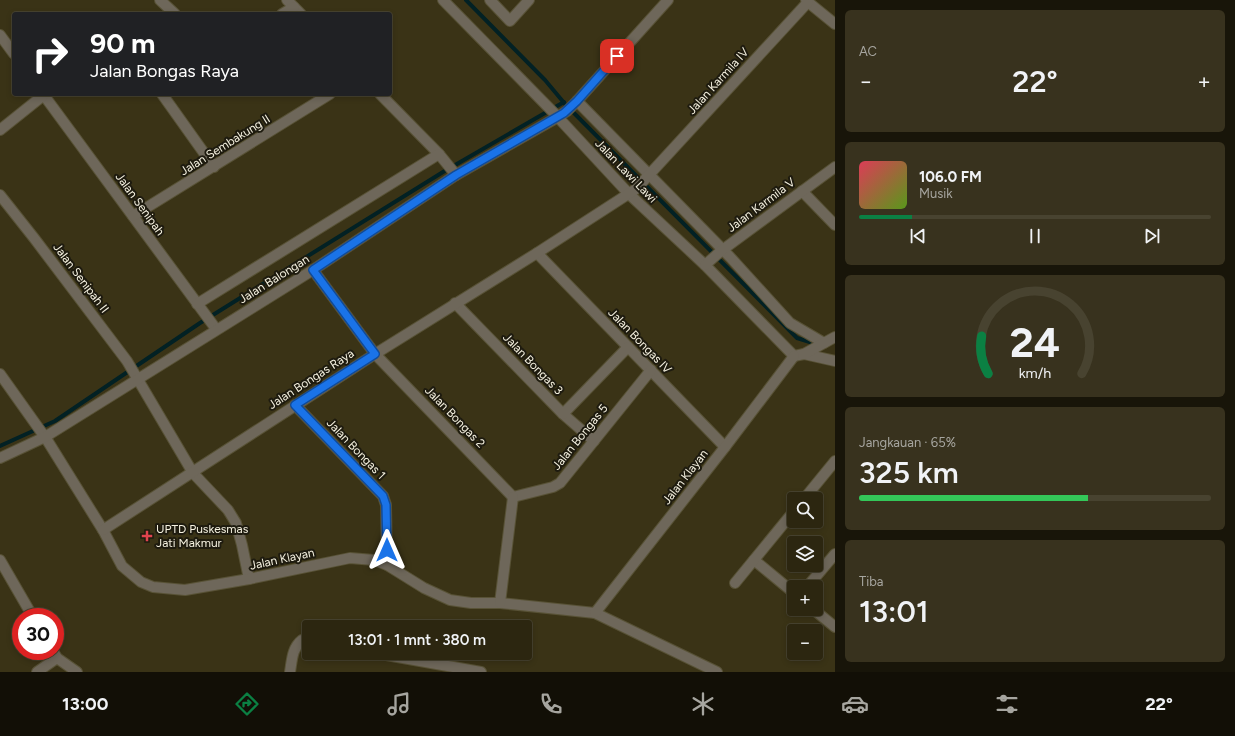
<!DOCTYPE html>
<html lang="id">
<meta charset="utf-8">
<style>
:root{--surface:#2c2610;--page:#38321e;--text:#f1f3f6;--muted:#a6a59f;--line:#484330;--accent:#0b8043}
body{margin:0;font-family:Figtree,sans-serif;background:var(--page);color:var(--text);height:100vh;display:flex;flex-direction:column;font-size:15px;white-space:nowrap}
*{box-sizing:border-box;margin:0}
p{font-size:13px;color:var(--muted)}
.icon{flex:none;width:22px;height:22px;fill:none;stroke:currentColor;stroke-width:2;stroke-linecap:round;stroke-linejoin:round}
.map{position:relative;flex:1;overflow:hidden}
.panel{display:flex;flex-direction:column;gap:10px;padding:10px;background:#181509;width:400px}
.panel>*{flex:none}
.guide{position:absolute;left:12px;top:12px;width:380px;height:84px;border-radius:4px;box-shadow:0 2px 6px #0003,0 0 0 1px var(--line);background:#202124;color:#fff;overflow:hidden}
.controls{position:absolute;left:787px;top:492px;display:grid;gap:8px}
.controls a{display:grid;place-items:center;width:36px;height:36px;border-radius:4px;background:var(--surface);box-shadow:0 2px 6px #0003,0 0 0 1px var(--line);font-size:20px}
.speed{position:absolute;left:12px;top:608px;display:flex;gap:8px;font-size:20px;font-weight:700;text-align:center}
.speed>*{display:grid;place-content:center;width:52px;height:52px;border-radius:50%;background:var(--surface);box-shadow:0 2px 6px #0003,0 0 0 1px var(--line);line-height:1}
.speed .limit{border:6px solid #d22;background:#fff;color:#111}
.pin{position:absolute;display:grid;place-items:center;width:34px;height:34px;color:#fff;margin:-17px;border-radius:8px;box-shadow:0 2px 6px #0006}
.me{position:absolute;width:44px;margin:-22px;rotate:0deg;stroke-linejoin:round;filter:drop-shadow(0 0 3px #0008)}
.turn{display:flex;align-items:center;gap:14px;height:84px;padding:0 12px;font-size:18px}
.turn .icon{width:52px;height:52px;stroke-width:2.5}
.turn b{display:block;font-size:28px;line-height:34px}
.big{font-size:30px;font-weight:600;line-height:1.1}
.panel .card{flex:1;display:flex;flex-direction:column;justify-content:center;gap:6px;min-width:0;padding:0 14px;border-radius:6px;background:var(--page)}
.panel .dial{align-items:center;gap:0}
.dial svg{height:104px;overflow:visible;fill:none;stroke:var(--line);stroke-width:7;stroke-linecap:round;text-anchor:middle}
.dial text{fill:var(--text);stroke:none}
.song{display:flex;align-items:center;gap:12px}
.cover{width:48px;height:48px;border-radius:6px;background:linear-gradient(135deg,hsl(350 70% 55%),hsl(90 70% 35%))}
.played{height:4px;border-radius:2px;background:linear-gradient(90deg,var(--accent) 15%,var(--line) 15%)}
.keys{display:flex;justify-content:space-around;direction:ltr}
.heat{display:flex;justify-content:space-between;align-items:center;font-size:22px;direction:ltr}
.charge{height:6px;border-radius:3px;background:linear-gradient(90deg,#34c759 65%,var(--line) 0)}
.trip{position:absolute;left:302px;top:620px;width:230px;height:40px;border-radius:4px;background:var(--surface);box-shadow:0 2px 6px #0003,0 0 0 1px var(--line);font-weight:600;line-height:40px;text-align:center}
.dock{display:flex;height:64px;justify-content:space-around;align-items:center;background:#120f06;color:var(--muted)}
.dock .icon{width:28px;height:28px}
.dock .selected{color:var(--accent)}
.dock b{font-size:18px;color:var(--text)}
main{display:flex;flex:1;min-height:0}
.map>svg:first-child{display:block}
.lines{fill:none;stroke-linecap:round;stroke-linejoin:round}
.stream{stroke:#022124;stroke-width:4}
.minor-casing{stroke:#585236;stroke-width:12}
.minor{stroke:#6e675a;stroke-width:10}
.route-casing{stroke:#114b97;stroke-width:10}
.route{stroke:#1a73e8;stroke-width:7}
.health-dot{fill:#e0444e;stroke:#1e1b0f;stroke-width:1.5}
.labels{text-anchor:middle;stroke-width:4;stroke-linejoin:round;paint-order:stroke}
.street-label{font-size:12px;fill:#f6f2e1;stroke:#1e1b0f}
.poi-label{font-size:12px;fill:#f6f2e1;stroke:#1e1b0f;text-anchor:start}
</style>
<main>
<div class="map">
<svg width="835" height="672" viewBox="0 0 835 672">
<rect width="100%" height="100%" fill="#3a3316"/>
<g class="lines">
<!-- stream -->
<g class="stream">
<path d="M466 0 545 80 565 104"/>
<path d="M570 109 797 338 813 343"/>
<path d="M0 446 55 421 200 323 443 172 564 102"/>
</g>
<!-- minor casing -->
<g class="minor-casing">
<g id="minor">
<path d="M160 0 175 14"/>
<path d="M287 0 301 14"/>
<path d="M443 0 554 113 629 194 705 265 794 356"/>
<path d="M490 0 510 21 529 0"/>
<path d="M808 2 835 24"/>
<path d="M282 14 294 7"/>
<path d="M0 35 14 54"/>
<path d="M43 94 216 329"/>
<path d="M162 94 214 167"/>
<path d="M380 94 439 154 456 175"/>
<path d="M577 101 730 257 790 323 824 343"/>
<path d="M0 130 45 94"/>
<path d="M802 191 835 225"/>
<path d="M0 195 34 238 127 361 193 473 228 510 236 523 242 545 249 579"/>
<path d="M133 216 330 94"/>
<path d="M537 253 725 447"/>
<path d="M705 265 721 251 835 167"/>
<path d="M313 270 375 354 513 497"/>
<path d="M455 303 563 414 594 441"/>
<path d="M197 304 439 154"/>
<path d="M804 354 835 361"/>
<path d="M794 356 804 354 835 337"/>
<path d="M0 374 47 440 103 530 122 566 141 582 153 587 185 590 249 579 350 558 374 560 387 565 424 588 450 600 471 603H500L595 613 717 672"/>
<path d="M295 405 383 496 386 505 387 565"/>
<path d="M563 414 628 347"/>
<path d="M0 458 45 437 313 270 456 175 558 117 567 111 577 101 668 0"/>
<path d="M513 497 553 487 560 483 651 370"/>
<path d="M804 499 835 461"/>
<path d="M103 530 375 354 537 253 636 189 808 2 806 0"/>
<path d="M0 560 33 617"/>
<path d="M754 560 794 593"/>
<path d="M735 583 794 511"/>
<path d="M807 587 835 554"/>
<path d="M500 603 513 497"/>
<path d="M813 609 835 627"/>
<path d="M595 613 725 447 794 356"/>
<path d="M53 651 57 658 77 672"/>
<path d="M375 653 481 672"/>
<path d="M37 672 57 658"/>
<path d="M290 672C292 660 292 648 302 640L309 641"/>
</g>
</g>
<!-- minor -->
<use href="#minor" class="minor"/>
</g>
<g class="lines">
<!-- route casing -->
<g class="route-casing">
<path id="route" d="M387 550 386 505 383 496 295 405 375 354 313 270 456 175 564 113 577 101 617 56"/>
</g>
<!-- route -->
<use href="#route" class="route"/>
</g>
<!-- markers -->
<path class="health-dot" d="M145 530h4v4h4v4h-4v4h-4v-4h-4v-4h4z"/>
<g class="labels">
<!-- street labels -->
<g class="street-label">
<text transform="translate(718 81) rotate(-48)" y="4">Jalan Karmila IV</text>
<text transform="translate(225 145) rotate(-32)" y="4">Jalan Sembakung II</text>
<text transform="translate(626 171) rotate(46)" y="4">Jalan Lawi Lawi</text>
<text transform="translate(140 204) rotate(54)" y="4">Jalan Senipah</text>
<text transform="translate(761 205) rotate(-37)" y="4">Jalan Karmila V</text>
<text transform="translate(81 278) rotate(53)" y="4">Jalan Senipah II</text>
<text transform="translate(274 279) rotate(-32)" y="4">Jalan Balongan</text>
<text transform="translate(640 341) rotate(46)" y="4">Jalan Bongas IV</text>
<text transform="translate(533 364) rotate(46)" y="4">Jalan Bongas 3</text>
<text transform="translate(311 379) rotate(-33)" y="4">Jalan Bongas Raya</text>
<text transform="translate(455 417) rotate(46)" y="4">Jalan Bongas 2</text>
<text transform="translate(580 437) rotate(-51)" y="4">Jalan Bongas 5</text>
<text transform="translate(356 449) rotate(46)" y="4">Jalan Bongas 1</text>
<text transform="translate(685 477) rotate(-52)" y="4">Jalan Klayan</text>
<text transform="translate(282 559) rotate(-12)" y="4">Jalan Klayan</text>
</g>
<!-- poi labels -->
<g class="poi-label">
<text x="156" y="533">UPTD Puskesmas<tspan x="156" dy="14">Jati Makmur</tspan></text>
</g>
</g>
</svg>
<div class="controls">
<a><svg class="icon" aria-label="search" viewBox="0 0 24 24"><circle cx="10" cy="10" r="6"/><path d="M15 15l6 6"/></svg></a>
<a><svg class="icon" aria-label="layers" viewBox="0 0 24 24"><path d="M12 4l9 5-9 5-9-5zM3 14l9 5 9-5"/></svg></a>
<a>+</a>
<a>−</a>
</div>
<div class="speed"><div class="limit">30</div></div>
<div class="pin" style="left:617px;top:56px;background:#d93025"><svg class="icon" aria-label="arrive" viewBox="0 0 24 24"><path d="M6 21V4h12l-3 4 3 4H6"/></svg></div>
<svg class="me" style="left:387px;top:550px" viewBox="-20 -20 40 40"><path d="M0-17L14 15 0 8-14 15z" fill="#1a73e8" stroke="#fff" stroke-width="4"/></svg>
<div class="trip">13:01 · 1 mnt · 380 m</div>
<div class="guide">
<div class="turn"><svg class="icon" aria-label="right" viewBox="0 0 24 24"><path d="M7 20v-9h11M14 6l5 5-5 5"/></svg><div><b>90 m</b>Jalan Bongas Raya</div></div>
</div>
</div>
<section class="panel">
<div class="card"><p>AC</p>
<div class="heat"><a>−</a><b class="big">22°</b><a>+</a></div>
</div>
<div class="card">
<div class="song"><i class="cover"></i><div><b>106.0 FM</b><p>Musik</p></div></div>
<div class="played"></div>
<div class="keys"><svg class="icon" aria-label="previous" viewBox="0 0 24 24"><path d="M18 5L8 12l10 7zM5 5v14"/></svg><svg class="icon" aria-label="pause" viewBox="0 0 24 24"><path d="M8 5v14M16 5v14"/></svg><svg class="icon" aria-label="next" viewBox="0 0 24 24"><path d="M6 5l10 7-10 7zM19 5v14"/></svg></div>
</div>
<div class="card dial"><svg viewBox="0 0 100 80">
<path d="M14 69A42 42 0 1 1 86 69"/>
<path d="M14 69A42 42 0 0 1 9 40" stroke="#0b8043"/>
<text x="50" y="56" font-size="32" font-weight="700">24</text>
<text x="50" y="72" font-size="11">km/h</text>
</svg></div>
<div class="card"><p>Jangkauan · 65%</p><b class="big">325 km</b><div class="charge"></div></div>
<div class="card"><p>Tiba</p><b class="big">13:01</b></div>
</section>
</main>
<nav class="dock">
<b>13:00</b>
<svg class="icon selected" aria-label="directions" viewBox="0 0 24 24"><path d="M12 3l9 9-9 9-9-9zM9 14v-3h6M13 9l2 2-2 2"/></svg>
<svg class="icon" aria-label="music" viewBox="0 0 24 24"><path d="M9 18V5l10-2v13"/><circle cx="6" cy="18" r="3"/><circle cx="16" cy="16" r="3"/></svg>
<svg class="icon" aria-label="phone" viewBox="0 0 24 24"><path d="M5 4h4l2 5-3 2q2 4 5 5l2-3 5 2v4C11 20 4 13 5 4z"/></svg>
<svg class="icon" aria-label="climate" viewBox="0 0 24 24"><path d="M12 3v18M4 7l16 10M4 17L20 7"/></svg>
<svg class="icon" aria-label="car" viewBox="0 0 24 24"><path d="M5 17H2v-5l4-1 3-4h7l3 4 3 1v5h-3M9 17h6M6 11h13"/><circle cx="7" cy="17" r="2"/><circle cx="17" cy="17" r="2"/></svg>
<svg class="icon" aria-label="filters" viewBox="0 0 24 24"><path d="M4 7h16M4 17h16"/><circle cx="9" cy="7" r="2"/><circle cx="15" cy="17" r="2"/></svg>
<b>22°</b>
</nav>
